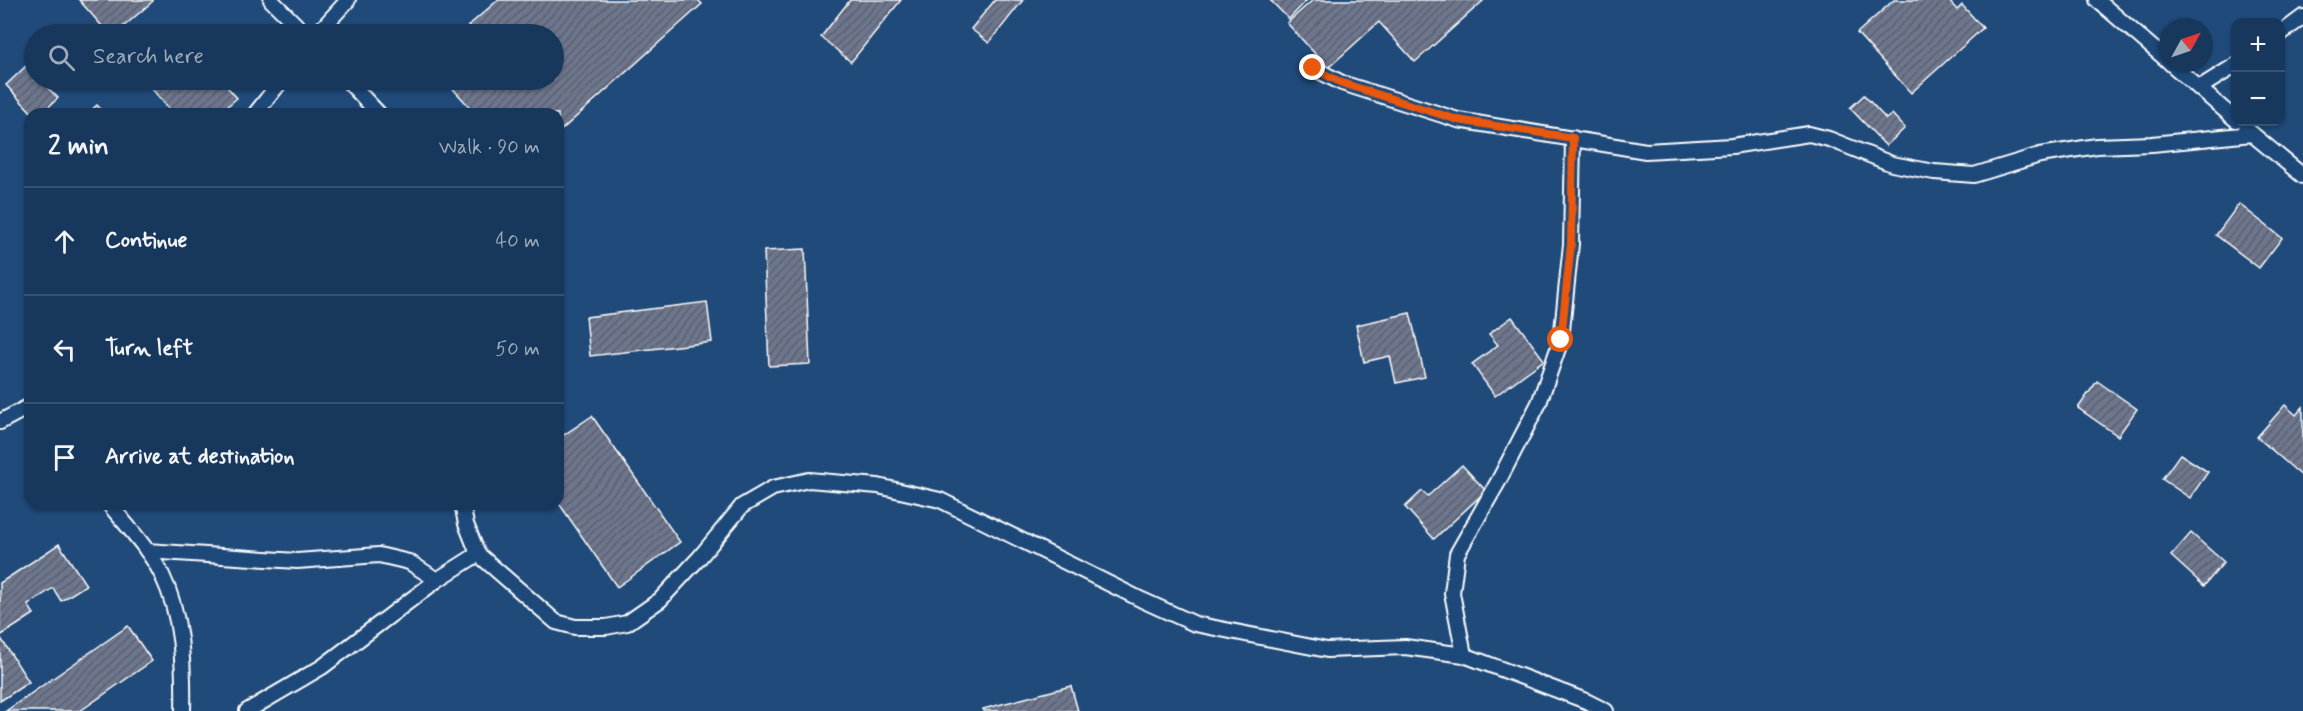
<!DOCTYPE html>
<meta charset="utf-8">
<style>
:root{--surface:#17385c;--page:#203f62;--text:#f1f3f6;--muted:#9eacbb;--line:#365272}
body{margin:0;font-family:Mynerve,sans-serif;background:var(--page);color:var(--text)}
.controls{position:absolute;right:18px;top:18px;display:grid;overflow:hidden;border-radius:12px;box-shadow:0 2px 4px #0004}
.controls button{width:54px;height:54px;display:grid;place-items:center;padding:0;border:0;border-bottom:2px solid var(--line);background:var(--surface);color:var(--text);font:30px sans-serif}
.compass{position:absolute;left:2159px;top:18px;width:54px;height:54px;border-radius:50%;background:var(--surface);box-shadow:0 2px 4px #0004;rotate:50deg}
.stop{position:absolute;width:18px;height:18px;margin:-14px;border:4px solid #ea580c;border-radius:50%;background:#fff}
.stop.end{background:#ea580c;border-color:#fff;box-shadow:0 2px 6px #0008}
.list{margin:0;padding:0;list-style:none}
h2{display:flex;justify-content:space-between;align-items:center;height:78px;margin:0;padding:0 24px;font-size:26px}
h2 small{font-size:20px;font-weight:400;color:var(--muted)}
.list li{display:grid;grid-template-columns:39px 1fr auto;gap:18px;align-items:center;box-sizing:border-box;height:108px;padding:0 24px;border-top:2px solid var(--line)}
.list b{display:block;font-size:22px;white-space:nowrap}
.list em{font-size:20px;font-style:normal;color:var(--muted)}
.icon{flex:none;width:33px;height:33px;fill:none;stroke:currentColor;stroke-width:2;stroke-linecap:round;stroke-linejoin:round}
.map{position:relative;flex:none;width:2303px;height:711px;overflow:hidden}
.search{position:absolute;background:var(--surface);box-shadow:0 2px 4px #0004;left:24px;top:24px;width:540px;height:66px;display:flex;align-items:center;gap:15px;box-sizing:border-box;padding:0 21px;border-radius:33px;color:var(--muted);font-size:22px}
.panel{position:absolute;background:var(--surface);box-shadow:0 2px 4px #0004;left:24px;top:108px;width:540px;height:402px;border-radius:18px}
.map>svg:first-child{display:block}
.building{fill:url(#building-hatch);stroke:#fff;stroke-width:1.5}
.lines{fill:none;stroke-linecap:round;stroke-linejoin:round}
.lane-casing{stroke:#fff;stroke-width:18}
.lane{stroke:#1f4a7a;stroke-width:14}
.route{stroke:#ea580c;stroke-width:8}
</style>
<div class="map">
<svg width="2303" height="711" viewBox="0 0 2303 711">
<defs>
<pattern id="building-hatch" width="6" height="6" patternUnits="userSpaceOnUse" patternTransform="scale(1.5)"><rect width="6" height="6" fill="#6d768d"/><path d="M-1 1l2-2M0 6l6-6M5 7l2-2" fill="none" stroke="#5c616c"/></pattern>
</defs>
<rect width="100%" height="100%" fill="#1f4a7a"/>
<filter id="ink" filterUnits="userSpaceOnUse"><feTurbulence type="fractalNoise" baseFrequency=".0167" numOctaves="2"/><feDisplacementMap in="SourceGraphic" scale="12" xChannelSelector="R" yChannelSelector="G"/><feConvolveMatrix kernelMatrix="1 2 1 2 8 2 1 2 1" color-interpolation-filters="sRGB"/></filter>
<g filter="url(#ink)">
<g class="building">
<polygon points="79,0 153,0 153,1 115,34 109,34"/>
<polygon points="498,0 698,0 702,4 558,133 558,114 476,114 445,80 554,80 554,34 459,34"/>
<polygon points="850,0 901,0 851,62 821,37"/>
<polygon points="995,0 1023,0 989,43 971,29"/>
<polygon points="1270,0 1307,0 1289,19"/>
<polygon points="1313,0 1484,0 1415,62 1379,22 1328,68 1287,23"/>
<polygon points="1894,0 1948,0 1957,10 1962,5 1983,28 1911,93 1857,33"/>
<polygon points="27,65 34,73 34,80 40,80 58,98 41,114 33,114 6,85"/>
<polygon points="144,80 221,80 237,98 218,114 174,114"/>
<polygon points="1864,95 1886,119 1892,114 1905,128 1886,146 1850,108"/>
<polygon points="97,105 105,114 87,114"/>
<polygon points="2239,204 2282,238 2259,268 2216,235"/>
<polygon points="805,249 810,364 769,366 764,251"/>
<polygon points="707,302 712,342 590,356 586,317"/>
<polygon points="1410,313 1425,377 1396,383 1390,356 1364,362 1356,325"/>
<polygon points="1512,317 1544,360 1495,396 1472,364 1498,345 1489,334"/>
<polygon points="2097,381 2137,409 2118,436 2078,408"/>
<polygon points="2285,405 2296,415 2303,407 2303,477 2257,437"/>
<polygon points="592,416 680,542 617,587 558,502 558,439"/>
<polygon points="2180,454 2208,472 2190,498 2162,479"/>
<polygon points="1462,465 1486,491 1434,539 1405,507 1422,491 1428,496"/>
<polygon points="2191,533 2224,562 2204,586 2171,556"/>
<polygon points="59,544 86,585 61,601 53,588 28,605 34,614 0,636 0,583"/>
<polygon points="128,626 152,661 80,711 6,711"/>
<polygon points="0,637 29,682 0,701"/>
<polygon points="1071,686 1078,711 984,711 983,709"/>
</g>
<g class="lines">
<g class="lane-casing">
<g id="lane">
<polyline points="271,0 305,34"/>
<polyline points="2097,0 2168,61"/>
<polyline points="317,34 348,0"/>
<polyline points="2280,34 2303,17"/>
<polyline points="2170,63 2236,120"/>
<polyline points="1313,68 1342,83 1458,120 1646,151 1732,146 1809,134 1829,139 1892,164 1934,172 1974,175 2040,155 2097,146 2152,144 2252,134"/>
<polyline points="347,80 379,114"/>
<polyline points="2199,88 2236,65"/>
<polyline points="255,114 282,80"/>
<polyline points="2246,129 2303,176"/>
<polyline points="0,422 30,406"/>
<path d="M109 504C127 526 149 549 162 575 182 616 184 666 183 711"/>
<polyline points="462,504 466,524 478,554 556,622 575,627 606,627 627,623 660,600 700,557 742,506 773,488 809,480 878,486 940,500 1142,600 1195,624 1327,650 1405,647 1464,655 1586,701 1606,711"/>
<polyline points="147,551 297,561 379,555 409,562 437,580 478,554"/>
<polyline points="1464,655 1452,593 1457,554 1498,482 1539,403 1561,340 1571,244 1573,138"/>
<polyline points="247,711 322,667 437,580"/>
</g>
</g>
<use href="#lane" class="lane"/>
</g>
</g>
<g class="lines" filter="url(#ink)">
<polyline class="route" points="1313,68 1342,83 1458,120 1573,138 1571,244 1561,340"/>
</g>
</svg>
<div class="controls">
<button>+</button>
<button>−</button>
</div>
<svg class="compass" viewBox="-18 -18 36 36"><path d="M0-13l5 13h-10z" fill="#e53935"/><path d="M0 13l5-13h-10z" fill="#9eacbb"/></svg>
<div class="stop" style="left:1561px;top:340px"></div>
<div class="stop end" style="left:1313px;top:68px"></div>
<div class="search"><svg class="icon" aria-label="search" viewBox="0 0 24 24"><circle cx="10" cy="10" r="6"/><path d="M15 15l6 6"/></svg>Search here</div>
<section class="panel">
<h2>2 min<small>Walk · 90 m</small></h2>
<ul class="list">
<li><svg class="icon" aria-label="ahead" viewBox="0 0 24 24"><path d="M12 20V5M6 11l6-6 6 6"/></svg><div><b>Continue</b></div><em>40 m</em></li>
<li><svg class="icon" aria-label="left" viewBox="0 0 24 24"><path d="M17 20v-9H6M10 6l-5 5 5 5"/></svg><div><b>Turn left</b></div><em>50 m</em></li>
<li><svg class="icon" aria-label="arrive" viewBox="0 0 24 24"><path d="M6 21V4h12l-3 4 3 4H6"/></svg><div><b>Arrive at destination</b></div></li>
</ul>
</section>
</div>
